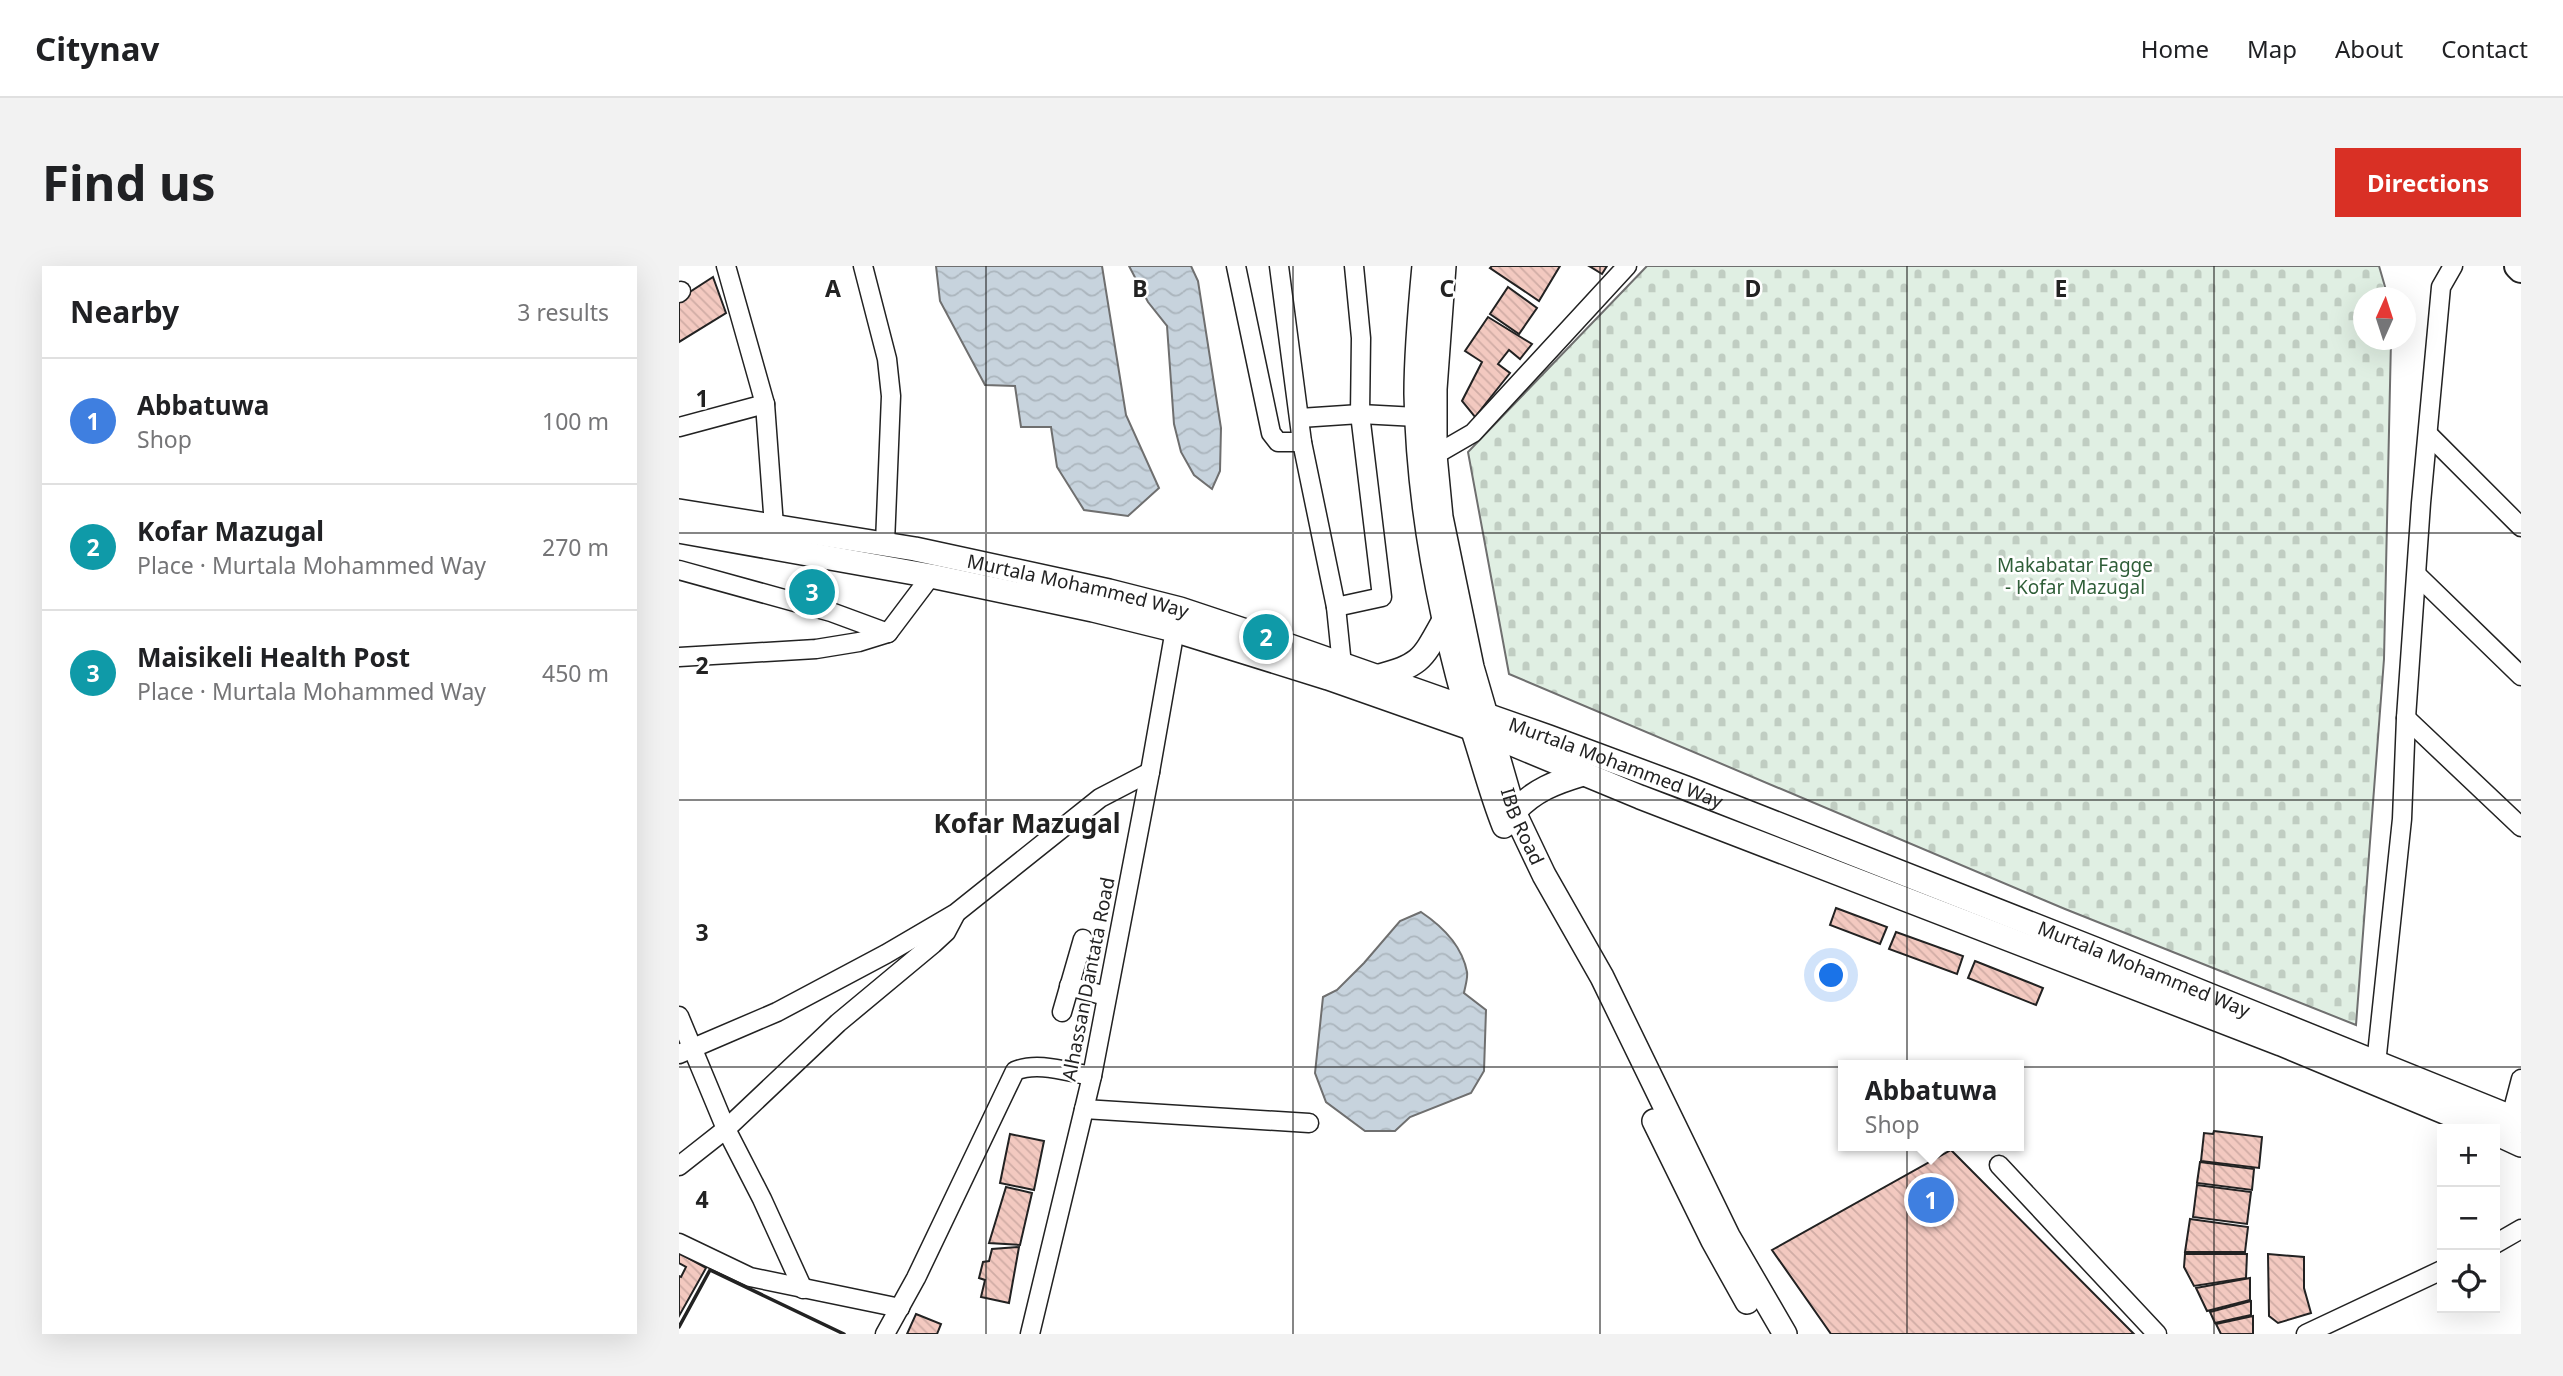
<!DOCTYPE html>
<meta charset="utf-8">
<style>
:root{--surface:#fff;--page:#f2f2f2;--text:#202124;--muted:#757577;--line:#e0e0e0;--accent:#d93025}
body{margin:0;font-family:"Noto Sans",sans-serif;background:var(--page);color:var(--text)}
.controls{position:absolute;right:21px;bottom:21px;display:grid;overflow:hidden;border-radius:0px;box-shadow:0 7px 28px #0002}
.controls button{width:63px;height:63px;display:grid;place-items:center;padding:0;border:0;border-bottom:2px solid var(--line);background:var(--surface);color:var(--text);font:35px sans-serif}
.compass{position:absolute;left:1674px;top:21px;width:63px;height:63px;border-radius:50%;background:var(--surface);box-shadow:0 7px 28px #0002;rotate:3deg}
.you{position:absolute;left:1153px;top:710px;width:24px;height:24px;margin:-18px;border:5px solid #fff;border-radius:50%;background:#1a73e8;box-shadow:0 0 0 10px #1a73e833}
.badge{display:grid;place-items:center;width:46px;height:46px;border-radius:50%;background:var(--accent);color:#fff;font-size:23px;font-weight:700}
.pin{position:absolute;translate:-50% -50%;border:4px solid #fff;box-shadow:0 2px 7px #0006}
.popup{position:absolute;left:1159px;top:794px;width:186px;height:91px;box-sizing:border-box;display:grid;place-content:center;border-radius:0px;background:var(--surface);filter:drop-shadow(0 2px 5px #0005);font-size:23px;white-space:nowrap;color:var(--muted)}
.popup b{font-size:26px;color:var(--text)}
.popup::after{content:'';position:absolute;left:50%;top:100%;margin-left:-14px;border:14px solid transparent;border-top-color:var(--surface)}
.list{margin:0;padding:0;list-style:none}
h2{display:flex;justify-content:space-between;align-items:center;height:91px;margin:0;padding:0 28px;font-size:30px}
h2 small{font-size:23px;font-weight:400;color:var(--muted)}
.list li{display:grid;grid-template-columns:46px 1fr auto;gap:21px;align-items:center;box-sizing:border-box;height:126px;padding:0 28px;border-top:2px solid var(--line)}
.list b{display:block;font-size:26px;white-space:nowrap}
.list p{margin:0;font-size:23px;white-space:nowrap;color:var(--muted)}
.list em{font-size:23px;font-style:normal;color:var(--muted)}
.icon{flex:none;width:38px;height:38px;fill:none;stroke:currentColor;stroke-width:2;stroke-linecap:round;stroke-linejoin:round}
.map{position:relative;flex:none;width:1842px;height:1068px;overflow:hidden;border-radius:0px}
header{display:flex;align-items:center;gap:42px;box-sizing:border-box;height:98px;padding:0 35px;background:var(--surface);border-bottom:2px solid var(--line)}
header strong{font-size:33px}
nav{display:flex;gap:38px;margin-inline-start:auto;font-size:24px}
.intro{display:flex;align-items:center;justify-content:space-between;box-sizing:border-box;height:168px;padding:0 42px}
h1{margin:0;font-size:49px}
.button{padding:18px 32px;border-radius:0px;background:var(--accent);color:#fff;font-size:24px;font-weight:700}
main{display:flex;gap:42px;padding:0 42px}
aside{flex:1;background:var(--surface);border-radius:0px;box-shadow:0 7px 28px #0002}
.map>svg:first-child{display:block}
.cemetery{fill:url(#cemetery-stones);stroke:#6f6f6f;stroke-width:2}
.water{fill:url(#water-waves);stroke:#6f6f6f;stroke-width:2}
.building{fill:url(#building-back-hatch);stroke:#222;stroke-width:2}
.lines{fill:none;stroke-linecap:round;stroke-linejoin:round}
.minor-casing{stroke:#222;stroke-width:21}
.major-casing{stroke:#222;stroke-width:26}
.highway-casing{stroke:#222;stroke-width:30}
.minor{stroke:#fff;stroke-width:18}
.major{stroke:#fff;stroke-width:23}
.highway{stroke:#fff;stroke-width:26}
.wall{stroke:#222;stroke-width:3.5}
.grid{fill:none;stroke:#222;stroke-width:2;stroke-opacity:0.55}
.labels{text-anchor:middle;stroke-width:5;stroke-linejoin:round;paint-order:stroke}
.park-label{font-size:19px;fill:#2f5e38;stroke:#fff}
.street-label{font-size:19px;fill:#222;stroke:#fff}
.district-label{font-size:26px;font-weight:bold;fill:#222;stroke:#fff}
.grid-label{font-size:23px;text-anchor:middle;font-weight:bold;fill:#222;stroke:#fff;stroke-width:5;stroke-linejoin:round;paint-order:stroke}
</style>
<header>
<strong>Citynav</strong>
<nav><a>Home</a><a>Map</a><a>About</a><a>Contact</a></nav>
</header>
<div class="intro"><h1>Find us</h1><a class="button">Directions</a></div>
<main>
<aside>
<h2>Nearby<small>3 results</small></h2>
<ul class="list">
<li><span class="badge" style="background:#3f7fe0">1</span><div><b>Abbatuwa</b><p>Shop</p></div><em>100 m</em></li>
<li><span class="badge" style="background:#0f9aa8">2</span><div><b>Kofar Mazugal</b><p>Place · Murtala Mohammed Way</p></div><em>270 m</em></li>
<li><span class="badge" style="background:#0f9aa8">3</span><div><b>Maisikeli Health Post</b><p>Place · Murtala Mohammed Way</p></div><em>450 m</em></li>
</ul>
</aside>
<div class="map">
<svg width="1842" height="1068" viewBox="0 0 1842 1068">
<defs>
<pattern id="cemetery-stones" width="16" height="16" patternUnits="userSpaceOnUse" patternTransform="scale(1.75)"><rect width="16" height="16" fill="#e0efe3"/><path d="M2 7V4a2 2 0 0 1 4 0v3zM10 15v-3a2 2 0 0 1 4 0v3z" fill="#c0cdc2"/></pattern>
<pattern id="water-waves" width="16" height="10" patternUnits="userSpaceOnUse" patternTransform="scale(1.75)"><rect width="16" height="10" fill="#c7d3dd"/><path d="M0 5q4-4 8 0t8 0" fill="none" stroke="#abb5bd"/></pattern>
<pattern id="building-back-hatch" width="6" height="6" patternUnits="userSpaceOnUse" patternTransform="scale(1.75)"><rect width="6" height="6" fill="#f3c9c0"/><path d="M-1 5l2 2M0 0l6 6M5-1l2 2" fill="none" stroke="#d0aca5"/></pattern>
</defs>
<rect width="100%" height="100%" fill="#fff"/>
<polygon class="cemetery" points="968,0 1700,0 1709,31 1685,32 1685,74 1712,74 1705,393 1677,759 1386,643 830,408 789,186"/>
<g class="water">
<polygon points="257,0 423,0 447,149 480,222 449,250 405,244 378,201 372,161 342,161 336,120 306,119 261,35"/>
<polygon points="450,0 512,0 519,15 542,162 541,205 533,223 515,209 502,186 495,158 488,60 469,36"/>
<path d="M742 646C763 660 783 679 788 706 789 712 786 721 785 727L807 744 805 805 792 827 731 851 716 865H686L647 836 636 807 644 731 658 724 685 697 721 655Z"/>
</g>
<g class="building">
<polygon points="813,0 881,0 860,35 811,2"/>
<polygon points="910,0 928,0 923,8"/>
<polygon points="34,11 47,47 0,76 0,33"/>
<polygon points="829,21 858,42 840,68 811,48"/>
<polygon points="809,51 853,78 841,93 830,84 819,98 831,107 796,151 783,135 803,96 786,85"/>
<polygon points="119,314 151,320 147,338 116,332"/>
<polygon points="1157,642 1208,661 1201,678 1151,659"/>
<polygon points="1217,666 1284,690 1278,708 1210,683"/>
<polygon points="1296,695 1364,722 1357,739 1289,712"/>
<polygon points="1535,865 1583,871 1580,902 1522,895 1525,867 1534,868"/>
<polygon points="331,868 365,875 355,924 321,917"/>
<polygon points="1272,884 1455,1068 1152,1068 1093,984"/>
<polygon points="1521,896 1575,903 1573,924 1518,917"/>
<polygon points="1518,919 1572,926 1568,958 1514,951"/>
<polygon points="327,921 353,927 341,979 310,977"/>
<polygon points="1511,953 1569,961 1566,986 1506,986"/>
<polygon points="340,981 330,1037 302,1031 306,1014 300,1012 304,996 310,995 313,983"/>
<polygon points="0,987 27,1002 0,1050 0,1010 2,1011 7,1001 0,997"/>
<polygon points="1506,988 1568,988 1567,1012 1515,1020 1505,1001"/>
<polygon points="1589,988 1625,991 1625,1022 1632,1047 1599,1057 1590,1050"/>
<polygon points="1571,1012 1571,1034 1528,1045 1517,1022"/>
<polygon points="1572,1035 1572,1049 1536,1057 1531,1046"/>
<polygon points="237,1048 262,1058 258,1068 228,1068"/>
<polygon points="1574,1050 1574,1068 1542,1068 1537,1058"/>
</g>
<g class="lines">
<g class="minor-casing">
<g id="minor">
<polyline points="47,0 86,138 95,260"/>
<polyline points="184,0 208,93 212,130 206,277"/>
<polyline points="557,0 592,167 599,176 623,176"/>
<polyline points="600,0 623,176 657,341 663,399"/>
<polyline points="0,27 2,25"/>
<polyline points="621,152 681,148 738,151"/>
<polyline points="0,161 86,138"/>
<polyline points="1749,168 1842,261"/>
<polyline points="756,189 794,167 948,0"/>
<polyline points="0,304 152,346 209,367"/>
<polyline points="1738,309 1842,410"/>
<polyline points="657,341 703,331 681,148 682,72 675,0"/>
<polyline points="0,391 137,383 180,376 209,367 252,310"/>
<polyline points="1727,452 1842,561"/>
<polyline points="390,720 427,730"/>
<polyline points="383,746 404,673"/>
<polyline points="0,750 47,863 83,933 124,1023"/>
<polyline points="0,788 98,746 207,688 277,647 421,532 471,506"/>
<polyline points="1697,798 1723,553 1727,452 1742,237 1762,21 1774,0"/>
<polyline points="405,843 630,857"/>
<polyline points="1832,851 1842,813"/>
<polyline points="1320,899 1478,1068"/>
<polyline points="0,900 47,863 159,757 254,678 267,666 276,649"/>
<polyline points="0,977 71,1011 221,1042"/>
<polyline points="1816,978 1842,963"/>
<path d="M206 1068 237 1012 336 805C359 795 388 806 413 810"/>
<polyline points="351,1068 413,810 471,506 498,352"/>
<polyline points="1627,1068 1763,1004"/>
</g>
</g>
<g class="major-casing">
<g id="major">
<path d="M745 0C741 42 737 85 737 128 739 244 762 358 795 468 805 499 813 530 825 560"/>
<path id="s1" d="M765 0 756 123V189L762 251 793 401 835 546 865 609 923 711 1049 970 1106 1068"/>
<path id="s2" d="M0 245 236 283 430 325 501 343 588 372 870 471 1007 522 1416 683 1842 855"/>
<polyline points="0,265 252,310 414,344 495,364 649,412 814,470 961,531 1602,778 1806,863"/>
<path d="M697 411C741 399 742 396 764 356"/>
<path d="M835 546C855 524 877 516 904 508"/>
<polyline points="975,855 1034,975 1068,1036"/>
<polyline points="1816,867 1842,879"/>
</g>
</g>
<g class="highway-casing">
<polyline id="highway" points="1839,0 1842,3"/>
</g>
<use href="#minor" class="minor"/>
<use href="#major" class="major"/>
<use href="#highway" class="highway"/>
<polyline class="wall" points="0,1061 31,1004 165,1068"/>
</g>
<path class="grid" d="M307 0V1068M614 0V1068M921 0V1068M1228 0V1068M1535 0V1068M0 267H1842M0 534H1842M0 801H1842"/>
<g class="labels">
<g class="park-label">
<text x="1396" y="306">Makabatar Fagge<tspan x="1396" dy="22">- Kofar Mazugal</tspan></text>
</g>
<g class="street-label">
<text dy="7" stroke="none"><textPath href="#s2" startOffset="406">Murtala Mohammed Way</textPath></text>
<text dy="7" stroke="none"><textPath href="#s2" startOffset="973">Murtala Mohammed Way</textPath></text>
<text dy="7" stroke="none"><textPath href="#s1" startOffset="572">IBB Road</textPath></text>
<text dy="7" stroke="none"><textPath href="#s2" startOffset="1540">Murtala Mohammed Way</textPath></text>
<text transform="translate(409 713) rotate(-79)" y="7">Alhassan Dantata Road</text>
</g>
<g class="district-label">
<text x="348" y="567">Kofar Mazugal</text>
</g>
</g>
<g class="grid-label">
<text x="154" y="31">A</text>
<text x="461" y="31">B</text>
<text x="768" y="31">C</text>
<text x="1074" y="31">D</text>
<text x="1382" y="31">E</text>
<text x="23" y="141">1</text>
<text x="23" y="408">2</text>
<text x="23" y="675">3</text>
<text x="23" y="942">4</text>
</g>
</svg>
<div class="controls">
<button>+</button>
<button>−</button>
<button><svg class="icon" aria-label="locate" viewBox="0 0 24 24"><circle cx="12" cy="12" r="6"/><path d="M12 2v4M12 18v4M2 12h4M18 12h4"/></svg></button>
</div>
<svg class="compass" viewBox="-18 -18 36 36"><path d="M0-13l5 13h-10z" fill="#e53935"/><path d="M0 13l5-13h-10z" fill="#757577"/></svg>
<div class="you"></div>
<div class="pin badge" style="left:1252px;top:934px;background:#3f7fe0">1</div>
<div class="popup"><b>Abbatuwa</b>Shop</div>
<div class="pin badge" style="left:587px;top:371px;background:#0f9aa8">2</div>
<div class="pin badge" style="left:133px;top:326px;background:#0f9aa8">3</div>
</div>
</main>
